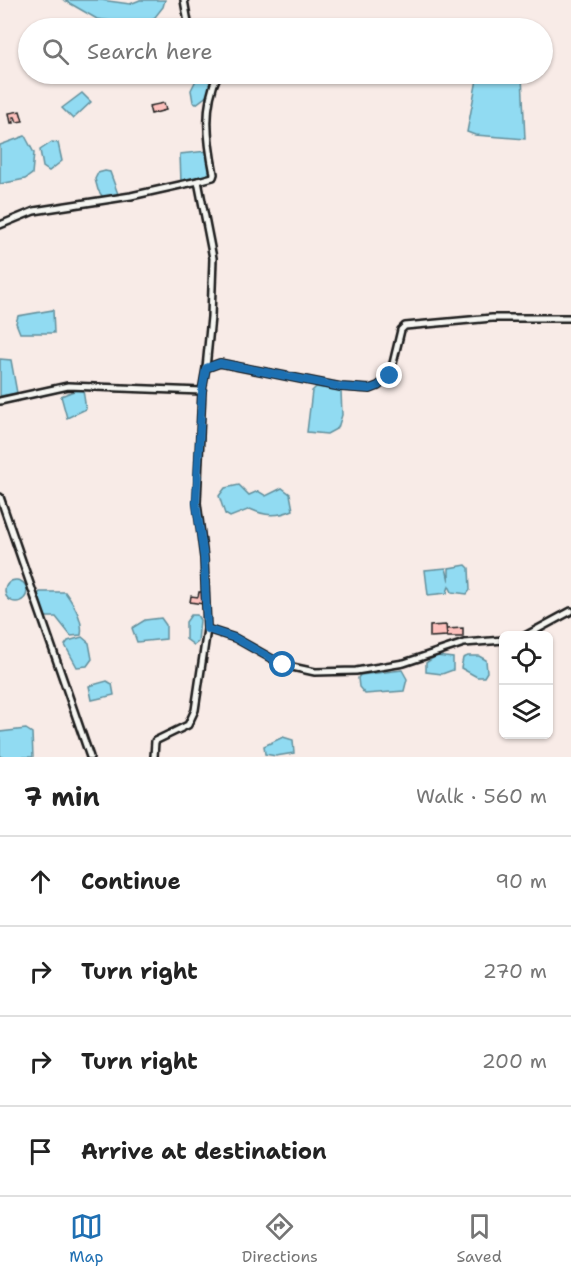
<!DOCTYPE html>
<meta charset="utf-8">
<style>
:root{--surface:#fff;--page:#f6f6f6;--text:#222;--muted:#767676;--line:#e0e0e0;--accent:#1f6fb2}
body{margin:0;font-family:"Shantell Sans",sans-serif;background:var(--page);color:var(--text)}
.controls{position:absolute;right:18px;bottom:18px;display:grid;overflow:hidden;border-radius:9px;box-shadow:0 2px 4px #0004}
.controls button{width:54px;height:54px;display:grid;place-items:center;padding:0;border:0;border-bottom:2px solid var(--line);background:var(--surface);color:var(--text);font:30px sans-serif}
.stop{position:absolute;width:18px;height:18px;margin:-14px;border:4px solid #1f6fb2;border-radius:50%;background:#fff}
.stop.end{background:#1f6fb2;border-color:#fff;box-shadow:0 2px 6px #0008}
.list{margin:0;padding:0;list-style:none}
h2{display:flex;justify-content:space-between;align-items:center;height:78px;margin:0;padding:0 24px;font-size:26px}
h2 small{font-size:20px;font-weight:400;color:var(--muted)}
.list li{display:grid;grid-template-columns:39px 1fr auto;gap:18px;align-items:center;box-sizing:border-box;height:90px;padding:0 24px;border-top:2px solid var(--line)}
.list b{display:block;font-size:22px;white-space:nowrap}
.list em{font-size:20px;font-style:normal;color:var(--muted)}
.icon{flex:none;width:33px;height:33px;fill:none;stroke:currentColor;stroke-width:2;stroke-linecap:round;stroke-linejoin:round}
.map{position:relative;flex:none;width:571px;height:757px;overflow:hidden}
.search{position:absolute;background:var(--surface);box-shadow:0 2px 4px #0004;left:18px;right:18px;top:18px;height:66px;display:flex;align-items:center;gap:15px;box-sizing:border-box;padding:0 21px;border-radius:33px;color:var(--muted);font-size:22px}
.sheet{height:438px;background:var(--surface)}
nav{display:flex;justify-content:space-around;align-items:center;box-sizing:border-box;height:84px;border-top:2px solid var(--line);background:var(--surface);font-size:16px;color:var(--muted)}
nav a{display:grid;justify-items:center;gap:3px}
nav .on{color:var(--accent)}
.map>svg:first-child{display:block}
.water{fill:#91dbf2;stroke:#628f9c;stroke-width:1.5}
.building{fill:#fec1bd;stroke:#1c1c1c;stroke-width:1.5}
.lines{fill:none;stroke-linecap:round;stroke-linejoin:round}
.street-casing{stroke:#1c1c1c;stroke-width:10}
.street{stroke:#f6f6f2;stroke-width:5}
.route{stroke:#1f6fb2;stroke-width:8}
</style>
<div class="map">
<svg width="571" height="757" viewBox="0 0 571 757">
<rect width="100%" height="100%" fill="#f8ebe7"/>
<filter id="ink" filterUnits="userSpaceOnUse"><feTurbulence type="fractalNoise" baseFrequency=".0167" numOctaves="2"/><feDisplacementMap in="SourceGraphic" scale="12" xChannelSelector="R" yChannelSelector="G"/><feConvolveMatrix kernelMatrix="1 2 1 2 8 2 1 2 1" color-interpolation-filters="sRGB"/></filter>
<g filter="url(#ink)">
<g class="water">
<polygon points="64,0 101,0 130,4 140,0 165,0 163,7 148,26 97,19"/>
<polygon points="478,74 522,76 525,139 475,135 467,132"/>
<polygon points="197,78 208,80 211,84 208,95 196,104 193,102 191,90"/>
<polygon points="82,93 91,102 73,119 62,108"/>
<polygon points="25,136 34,153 32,174 25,179 0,184 0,145"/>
<polygon points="52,142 58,143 62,161 49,171 43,167 40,150"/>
<polygon points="207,151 212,175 181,182 180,154"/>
<polygon points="105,171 110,172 118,194 104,199 98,190 95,179 98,173"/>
<polygon points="53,310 54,333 20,333 16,323 18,316"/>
<polygon points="0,359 11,360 17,393 0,396"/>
<polygon points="316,387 341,391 342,415 338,428 327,434 307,432 312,391"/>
<polygon points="79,389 83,390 86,409 67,418 61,396"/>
<path d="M239 485 249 495 258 491 266 496 282 488 290 494 293 510C277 517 265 516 250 509L230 517 225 514 219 496 225 488Z"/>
<polygon points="466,565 469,568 470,590 467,594 452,592 449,586 447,593 428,595 425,570 446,568 449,581 449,568"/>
<circle cx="16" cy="591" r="11"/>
<path d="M40 592H65C73 603 84 621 81 635L71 636 56 617H44L36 596Z"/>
<polygon points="191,615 197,615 200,620 198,642 194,645 186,639 186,622"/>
<polygon points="161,618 166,625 166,639 137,642 132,628 145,620"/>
<polygon points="82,637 89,643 92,659 87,666 77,667 65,645 68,641"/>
<polygon points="436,656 453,658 453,670 442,674 426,672 426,663"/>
<polygon points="468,656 479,656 486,660 487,672 484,677 477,677 461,668 463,658"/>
<polygon points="402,670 407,679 404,691 365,694 359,687 358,678 360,675"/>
<polygon points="107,681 112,684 114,695 92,700 89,686"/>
<polygon points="26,729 32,733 33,757 0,757 0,732"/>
<polygon points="283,737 293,740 294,753 276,756 265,754 264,746"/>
</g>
<g class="building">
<polygon points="164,103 166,110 151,114 149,106"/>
<polygon points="20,111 23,121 17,122 15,117 13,117 14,123 11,123 9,113"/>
<polygon points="199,592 204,592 203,604 190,602 191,596 198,597"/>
<polygon points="446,625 447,636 430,637 430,626"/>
<polygon points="463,628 463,637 447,637 447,629"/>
</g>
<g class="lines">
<g class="street-casing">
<g id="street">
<polyline points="184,0 189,28"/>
<path d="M198 181 213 177 214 174C207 139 203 106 218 74"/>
<polyline points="0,225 34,211 131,196 198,181 213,258 211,317 206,368"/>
<polyline points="0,401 68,386 202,391 206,368 220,363 341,387 370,389 378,386 390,376 401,330 405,326 492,318 571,318"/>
<polyline points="0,497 90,757"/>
<polyline points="207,629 235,638 283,665 315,672 356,671 404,663 464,643 504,640"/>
<polyline points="525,636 571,611"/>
<polyline points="154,757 155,741 188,725 195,710 207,629 204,558 197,503 202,391"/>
</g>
</g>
<use href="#street" class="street"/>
</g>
</g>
<g class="lines" filter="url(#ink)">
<polyline class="route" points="283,665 235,638 207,629 204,558 196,503 202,391 206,368 220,363 341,387 370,389 378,386 390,376"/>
</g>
</svg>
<div class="controls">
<button><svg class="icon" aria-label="locate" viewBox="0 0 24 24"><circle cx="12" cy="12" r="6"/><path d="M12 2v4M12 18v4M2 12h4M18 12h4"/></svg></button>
<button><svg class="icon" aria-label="layers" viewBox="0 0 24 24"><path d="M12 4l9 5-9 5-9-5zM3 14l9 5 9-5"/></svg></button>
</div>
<div class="stop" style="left:283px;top:665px"></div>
<div class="stop end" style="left:390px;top:376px"></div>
<div class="search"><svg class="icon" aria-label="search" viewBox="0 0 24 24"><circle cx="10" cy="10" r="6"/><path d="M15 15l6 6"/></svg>Search here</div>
</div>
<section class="sheet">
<h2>7 min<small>Walk · 560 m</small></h2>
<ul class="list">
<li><svg class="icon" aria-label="ahead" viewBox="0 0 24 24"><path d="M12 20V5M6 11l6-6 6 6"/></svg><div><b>Continue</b></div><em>90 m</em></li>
<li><svg class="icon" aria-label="right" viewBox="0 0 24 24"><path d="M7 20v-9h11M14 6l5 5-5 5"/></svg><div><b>Turn right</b></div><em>270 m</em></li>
<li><svg class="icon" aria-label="right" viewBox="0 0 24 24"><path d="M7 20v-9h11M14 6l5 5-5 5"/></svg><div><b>Turn right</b></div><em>200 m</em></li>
<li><svg class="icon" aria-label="arrive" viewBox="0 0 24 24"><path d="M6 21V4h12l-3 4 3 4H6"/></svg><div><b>Arrive at destination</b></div></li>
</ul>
</section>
<nav>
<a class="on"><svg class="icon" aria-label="map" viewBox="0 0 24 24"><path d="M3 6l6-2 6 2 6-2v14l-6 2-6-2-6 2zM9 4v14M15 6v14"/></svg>Map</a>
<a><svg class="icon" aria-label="directions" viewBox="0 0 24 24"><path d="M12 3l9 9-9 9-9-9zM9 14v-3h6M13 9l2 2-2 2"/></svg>Directions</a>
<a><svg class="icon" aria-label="saved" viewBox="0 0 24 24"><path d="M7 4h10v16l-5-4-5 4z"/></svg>Saved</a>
</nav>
